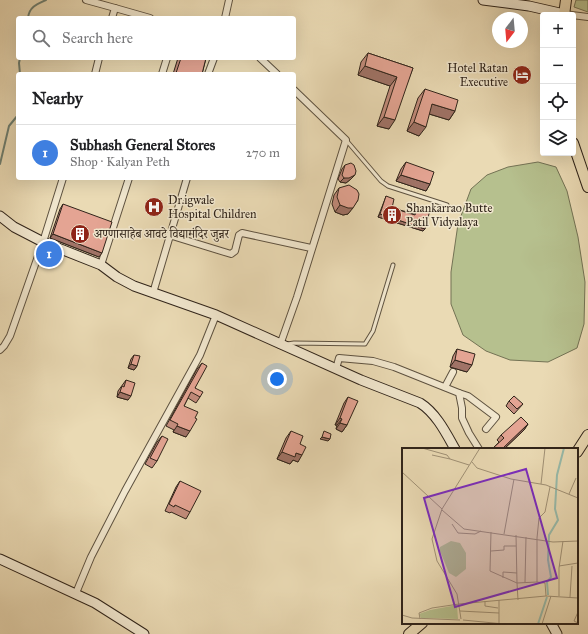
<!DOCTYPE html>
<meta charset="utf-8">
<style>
:root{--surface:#fff;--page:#f2f2f2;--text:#202124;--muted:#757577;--line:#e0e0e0;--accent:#0f766e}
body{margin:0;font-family:"IM FELL Great Primer","Noto Serif Devanagari",serif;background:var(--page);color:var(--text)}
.controls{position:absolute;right:12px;top:12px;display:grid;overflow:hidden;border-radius:4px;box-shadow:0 4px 16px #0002}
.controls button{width:36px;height:36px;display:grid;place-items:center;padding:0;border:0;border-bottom:1px solid var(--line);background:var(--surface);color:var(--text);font:20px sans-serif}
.compass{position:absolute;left:492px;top:12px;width:36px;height:36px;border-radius:50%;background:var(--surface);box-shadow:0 4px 16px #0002;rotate:196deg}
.you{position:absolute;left:277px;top:379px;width:14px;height:14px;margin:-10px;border:3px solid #fff;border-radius:50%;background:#1a73e8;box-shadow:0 0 0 6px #1a73e833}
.badge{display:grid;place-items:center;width:26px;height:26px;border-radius:50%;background:var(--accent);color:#fff;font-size:13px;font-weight:700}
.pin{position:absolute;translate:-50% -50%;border:2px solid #fff;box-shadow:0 1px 4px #0006}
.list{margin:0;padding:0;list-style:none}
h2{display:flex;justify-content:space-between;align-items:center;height:52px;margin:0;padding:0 16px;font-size:17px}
h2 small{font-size:13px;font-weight:400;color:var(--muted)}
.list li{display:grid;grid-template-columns:26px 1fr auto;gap:12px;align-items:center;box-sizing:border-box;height:56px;padding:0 16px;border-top:1px solid var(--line)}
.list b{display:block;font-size:15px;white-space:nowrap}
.list p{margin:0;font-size:13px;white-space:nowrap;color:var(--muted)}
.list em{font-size:13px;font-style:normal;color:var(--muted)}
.icon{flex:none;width:22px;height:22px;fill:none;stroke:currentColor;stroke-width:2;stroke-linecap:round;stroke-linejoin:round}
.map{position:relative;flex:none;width:588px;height:634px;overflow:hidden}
.search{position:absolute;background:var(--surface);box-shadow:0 4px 16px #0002;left:16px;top:16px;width:280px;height:44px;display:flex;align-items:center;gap:10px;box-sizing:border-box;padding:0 14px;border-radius:4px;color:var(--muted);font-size:15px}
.panel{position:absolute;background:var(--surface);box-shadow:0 4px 16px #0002;left:16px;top:72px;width:280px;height:108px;border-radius:4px}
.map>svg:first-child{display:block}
.green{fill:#b6c08e;stroke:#737254}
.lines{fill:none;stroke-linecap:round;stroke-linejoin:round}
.stream{stroke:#6e7f71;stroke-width:2}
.lane-casing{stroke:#5e5240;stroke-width:5}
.street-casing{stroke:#5e5240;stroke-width:8}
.secondary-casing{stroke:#30241a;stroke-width:11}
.primary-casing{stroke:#30241a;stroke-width:12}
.lane{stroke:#f1e7ce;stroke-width:3}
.street{stroke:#f1e7ce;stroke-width:6}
.secondary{stroke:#f1e7ce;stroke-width:9}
.primary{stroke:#eadab4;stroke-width:10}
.wall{fill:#c48d7e;stroke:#30241a}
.shaded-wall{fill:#a07367;stroke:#30241a}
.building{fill:#e4a493;stroke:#30241a}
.labels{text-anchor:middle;stroke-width:3;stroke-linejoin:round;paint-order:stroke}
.poi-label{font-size:12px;fill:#30241a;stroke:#f1e7ce;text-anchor:start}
.inset-river{fill:none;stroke:#98bbab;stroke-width:2}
.inset-road{fill:none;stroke:#a09176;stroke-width:1}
.view{fill:#7b2cbf;fill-opacity:0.15;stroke:#7b2cbf;stroke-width:2}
.inset-edge{fill:none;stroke:#30241a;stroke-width:2}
</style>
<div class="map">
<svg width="588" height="634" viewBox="0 0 588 634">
<rect width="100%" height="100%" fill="#eadab4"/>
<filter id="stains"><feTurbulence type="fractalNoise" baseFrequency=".005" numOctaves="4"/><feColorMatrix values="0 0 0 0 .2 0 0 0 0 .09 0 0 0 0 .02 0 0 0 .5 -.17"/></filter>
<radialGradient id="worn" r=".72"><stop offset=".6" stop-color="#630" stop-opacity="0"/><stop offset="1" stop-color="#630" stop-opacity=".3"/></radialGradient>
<g class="green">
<polygon points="576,0 588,0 588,12 574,7"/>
<polygon points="538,162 556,167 567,191 578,237 585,282 584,324 577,348 548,362 510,360 486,351 463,335 451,304 451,272 458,224 471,189 487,175 508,167"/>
</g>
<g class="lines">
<g class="stream">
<path d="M28 18C29 7 37 4 46 0"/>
<polyline points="20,74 19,63 20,58"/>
<polyline points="0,164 9,126 18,115"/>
</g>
<g class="lane-casing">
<g id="lane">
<polyline points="346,140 381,181 388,186 447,205"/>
<polyline points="287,344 294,343 365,344 373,331 393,265"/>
</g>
</g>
<g class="street-casing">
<g id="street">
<polyline points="86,0 115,8 112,18"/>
<polyline points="115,8 150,18"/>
<polyline points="564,14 588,17"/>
<polyline points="225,18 229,0"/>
<polyline points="260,58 277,74"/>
<polyline points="95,74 99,58"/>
<polyline points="162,74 167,58"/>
<polyline points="208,74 214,58"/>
<polyline points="169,235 231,254 235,251 239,235 242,233 311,248"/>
<polyline points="101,265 129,178"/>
<polyline points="153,293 187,178"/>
<polyline points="280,345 297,297 346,140 294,90"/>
<polyline points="0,350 4,346 10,336 43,242 63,178"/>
<polyline points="336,369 339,358 373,361 394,367 459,393 462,408 462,418 469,433 479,449"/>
<polyline points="445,387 453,372"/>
<polyline points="459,393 468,396 496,417 486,429"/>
<polyline points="76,593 91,557 125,491 200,355 216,315"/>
</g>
</g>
<g class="secondary-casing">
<g id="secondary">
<polyline points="483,0 529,6 564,14"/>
<path d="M0 216 14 227 43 242 101 265 117 277 134 286 216 315 361 380 420 403C436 413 446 433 455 449"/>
<polyline points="0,559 95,603 144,634"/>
<polyline points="551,623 557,634"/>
</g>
</g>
<g class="primary-casing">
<g id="primary">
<polyline points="564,15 566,0"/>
<polyline points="573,143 588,187"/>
<polyline points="577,452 588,435"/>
<polyline points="409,634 422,623"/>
</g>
</g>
<use href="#lane" class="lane"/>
<use href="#street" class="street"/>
<use href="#secondary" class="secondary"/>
<use href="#primary" class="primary"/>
</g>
<g class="wall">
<polygon points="368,53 413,68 389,129 377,126 390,86 358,75 361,62"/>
<polygon points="178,58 206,58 202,74 173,74"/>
<polygon points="425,89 455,111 449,120 429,114 419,136 407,131 418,98"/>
<polygon points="406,162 430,184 426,191 396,181 401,169"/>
<polygon points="345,165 351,179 346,183 340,182 338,179 342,169"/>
<polygon points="339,188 358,200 348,214 343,215 335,212 332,204 334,195"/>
<polygon points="386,196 392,208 415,214 416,209 418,207 425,229 423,231 378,217 385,199"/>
<polygon points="63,204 99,257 50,238 60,209"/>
<polygon points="457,349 467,372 450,367 453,356"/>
<polygon points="134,355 137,366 134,370 128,368 131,359"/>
<polygon points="202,363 195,388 200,397 196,403 188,398 184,406 186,437 173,432 174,430 166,426 197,369"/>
<polygon points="126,380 128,400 117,397 118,391"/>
<polygon points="348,397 347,425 342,432 336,429 337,425 335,425 344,403"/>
<polygon points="509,401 523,404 514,414 506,406"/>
<polygon points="528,424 524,430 504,449 492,449 499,442 497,440 501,435"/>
<polygon points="291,431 300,444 298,462 293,460 290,464 277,459 286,438"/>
<polygon points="162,436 157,461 152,468 145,464 157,442"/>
<polygon points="180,481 190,512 186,519 171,512 170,513 165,511 176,487"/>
</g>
<g class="shaded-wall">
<polygon points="365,66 397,77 390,86 358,75"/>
<polygon points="432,104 455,111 449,120 426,113"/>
<polygon points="384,117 395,120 389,129 377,126"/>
<polygon points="414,122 426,127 419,136 407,131"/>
<polygon points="355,175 351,179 346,183 340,182 344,178"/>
<polygon points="401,175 430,184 426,191 396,181"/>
<polygon points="340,205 353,208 348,214 343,215 335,212"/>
<polygon points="380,214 425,229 423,231 378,217"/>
<polygon points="53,234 102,253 99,257 50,238"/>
<polygon points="455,360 472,365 467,372 450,367"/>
<polygon points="131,364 137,366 134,370 128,368"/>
<polygon points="120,392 131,396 128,400 117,397"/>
<polygon points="340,418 342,419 337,425 335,425"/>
<polygon points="340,423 347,425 342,432 336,429"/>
<polygon points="528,424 524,430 504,449 501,449"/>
<polygon points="177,426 190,431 186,437 173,432"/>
<polygon points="322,437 330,439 328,441 320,439"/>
<polygon points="282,452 296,453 302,455 298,462 293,460 290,464 277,459"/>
</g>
<g class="building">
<polygon points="368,53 413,68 395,120 384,117 397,77 365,66"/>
<polygon points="181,58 206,58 202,74 179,74 176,73"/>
<polygon points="425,89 458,100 455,111 432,104 426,127 414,122"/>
<polygon points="406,162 434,172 430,184 401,175"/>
<polygon points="351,163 354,165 356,171 355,175 349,178 344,178 342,175 345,165"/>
<polygon points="349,185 357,190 359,194 358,200 353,208 348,208 340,205 337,197 339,188"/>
<polygon points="386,196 394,199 392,208 415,215 418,207 430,210 425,229 380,214"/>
<polygon points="63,204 112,222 102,253 53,234"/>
<polygon points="457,349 475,354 472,365 455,360"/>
<polygon points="134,355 140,356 137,366 131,364"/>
<polygon points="202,363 207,366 195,388 203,392 200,397 191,392 184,406 198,412 195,418 197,419 190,431 177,426 178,424 170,420"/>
<polygon points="126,380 135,383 131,396 120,392 122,386 124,387"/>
<polygon points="514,396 523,404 517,409 509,401"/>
<polygon points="348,397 358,401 347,425 340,423 342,419 340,418"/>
<polygon points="521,417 528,424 502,449 492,449 504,438 501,435"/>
<polygon points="291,431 303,436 300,444 306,447 302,455 296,453 295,457 282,452"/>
<polygon points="324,431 331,434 330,439 322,437"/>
<polygon points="162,436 168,439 157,461 150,458"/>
<polygon points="180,481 201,491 190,512 175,505 174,507 169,504"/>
</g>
<defs>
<g id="hotel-disc" transform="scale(1)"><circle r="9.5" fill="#8f2418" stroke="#f1e7ce"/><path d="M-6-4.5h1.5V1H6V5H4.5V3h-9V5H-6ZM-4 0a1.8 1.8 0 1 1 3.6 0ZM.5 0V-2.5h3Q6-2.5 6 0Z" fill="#fff"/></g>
<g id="hospital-disc" transform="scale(1)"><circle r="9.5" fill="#8f2418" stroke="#f1e7ce"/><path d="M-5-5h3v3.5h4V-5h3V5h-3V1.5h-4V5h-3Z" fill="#fff"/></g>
<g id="building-disc" transform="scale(1)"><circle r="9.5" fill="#8f2418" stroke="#f1e7ce"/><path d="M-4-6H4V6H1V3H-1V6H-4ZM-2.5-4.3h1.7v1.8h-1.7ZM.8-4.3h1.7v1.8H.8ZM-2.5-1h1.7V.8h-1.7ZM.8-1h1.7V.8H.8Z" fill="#fff"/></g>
</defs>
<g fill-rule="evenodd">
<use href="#hotel-disc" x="522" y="75"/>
<use href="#hospital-disc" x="154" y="207"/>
<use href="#building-disc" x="392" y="215"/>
<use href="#building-disc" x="80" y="234"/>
</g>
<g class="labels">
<g class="poi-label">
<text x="508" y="72" text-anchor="end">Hotel Ratan<tspan x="508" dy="14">Executive</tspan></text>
<text x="168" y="204">Dr.igwale<tspan x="168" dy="14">Hospital Children</tspan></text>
<text x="406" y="212">Shankarrao Butte<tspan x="406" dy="14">Patil Vidyalaya</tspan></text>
<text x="94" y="238">अण्णासाहेब आवटे विद्यामंदिर जुन्नर</text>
</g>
</g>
<g transform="translate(402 448)">
<rect width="176" height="176" fill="#eadab4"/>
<path d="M49 93 58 95 64 105V121L54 129 47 125 38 103V99ZM55 157 56 171 19 170 17 166 28 162Z" fill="#b6c08e"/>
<path class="inset-river" d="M146 147 145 134 149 129 146 112 147 87 156 72 153 61 155 27 162 0M136 176 145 149"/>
<path class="inset-road" d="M20 0 45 7 48 11 67 17M30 7 48 11M70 14 75 20 109 31 144 37 176 50M0 24 40 61M139 36 143 0M167 46 174 30M40 62 62 81 151 94 176 93M50 76 56 85 73 86 79 83M89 84 88 123 115 135 114 87M102 86 112 31M89 103 102 102V98H114M157 118 176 115M101 130V124L115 125M123 134 124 89M144 148 143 135 135 134V90L137 70 143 64 148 39M157 148V120L161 93M168 149 170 118M97 152V175M116 152 115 135 135 134M83 153V158L96 160M58 163 97 165M176 164 172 173 176 175M0 167 10 170 58 172M18 171 17 165 30 160 57 156 144 148 176 150M59 171 55 146 35 113 30 91 40 61 78 0M61 172 102 176M140 176 149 148"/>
<path class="view" d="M124 21 155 130 53 159 22 50Z"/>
<rect width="176" height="176" class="inset-edge"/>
</g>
<rect width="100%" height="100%" filter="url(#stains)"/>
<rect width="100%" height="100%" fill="url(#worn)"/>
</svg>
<div class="controls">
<button>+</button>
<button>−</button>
<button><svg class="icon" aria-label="locate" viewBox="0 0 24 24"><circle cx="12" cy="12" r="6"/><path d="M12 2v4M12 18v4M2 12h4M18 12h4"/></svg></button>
<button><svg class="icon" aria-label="layers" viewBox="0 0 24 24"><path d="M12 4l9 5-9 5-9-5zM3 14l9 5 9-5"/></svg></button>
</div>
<svg class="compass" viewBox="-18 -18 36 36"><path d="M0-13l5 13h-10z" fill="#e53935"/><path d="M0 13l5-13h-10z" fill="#757577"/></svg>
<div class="you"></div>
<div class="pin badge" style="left:49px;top:254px;background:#3f7fe0">1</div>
<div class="search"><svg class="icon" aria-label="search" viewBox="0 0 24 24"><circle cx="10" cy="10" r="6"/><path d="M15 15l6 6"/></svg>Search here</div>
<section class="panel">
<h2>Nearby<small></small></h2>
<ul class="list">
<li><span class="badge" style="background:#3f7fe0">1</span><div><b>Subhash General Stores</b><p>Shop · Kalyan Peth</p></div><em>270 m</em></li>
</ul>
</section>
</div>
